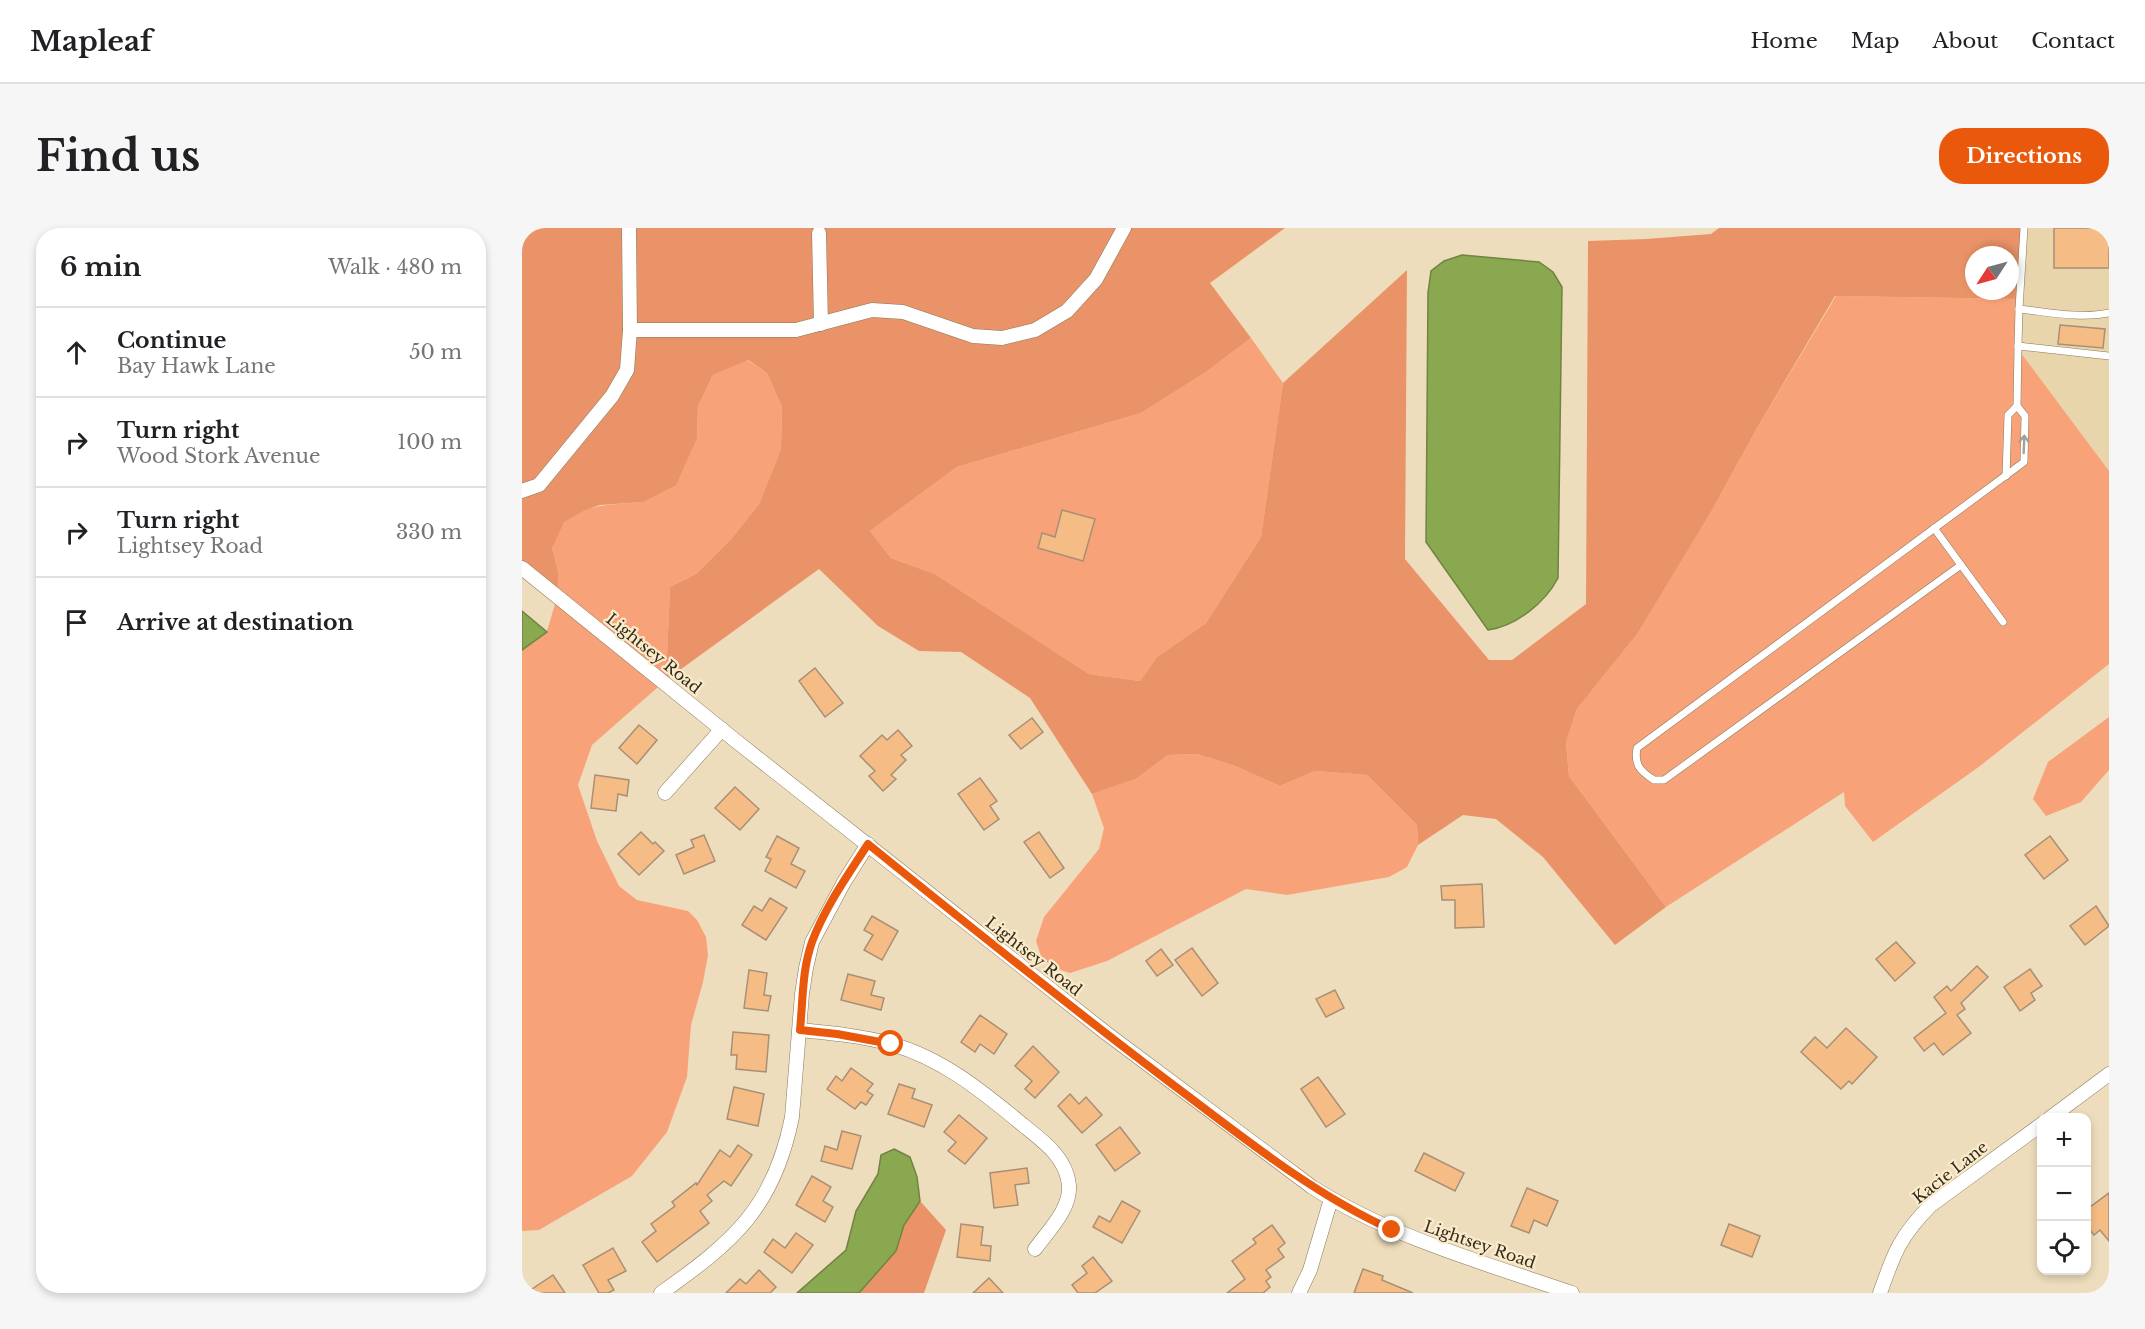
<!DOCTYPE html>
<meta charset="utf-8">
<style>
:root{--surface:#fff;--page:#f6f6f6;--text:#202124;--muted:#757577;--line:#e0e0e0;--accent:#ea580c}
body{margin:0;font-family:"Libre Baskerville",serif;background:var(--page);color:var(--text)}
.controls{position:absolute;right:18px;bottom:18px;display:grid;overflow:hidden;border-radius:12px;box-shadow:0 3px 9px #0003}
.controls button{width:54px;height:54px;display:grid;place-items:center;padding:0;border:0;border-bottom:2px solid var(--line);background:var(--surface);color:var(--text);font:30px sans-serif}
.compass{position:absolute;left:1443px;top:18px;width:54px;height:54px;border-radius:50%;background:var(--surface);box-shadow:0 3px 9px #0003;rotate:234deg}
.stop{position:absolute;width:18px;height:18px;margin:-14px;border:4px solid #ea580c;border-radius:50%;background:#fff}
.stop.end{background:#ea580c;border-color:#fff;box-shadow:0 2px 6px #0008}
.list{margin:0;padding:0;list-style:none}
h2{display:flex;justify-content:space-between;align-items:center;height:78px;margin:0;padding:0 24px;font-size:26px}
h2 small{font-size:20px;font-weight:400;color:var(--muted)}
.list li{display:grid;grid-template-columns:39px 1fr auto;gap:18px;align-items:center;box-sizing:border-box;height:90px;padding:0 24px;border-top:2px solid var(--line)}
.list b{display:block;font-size:22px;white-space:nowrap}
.list p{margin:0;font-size:20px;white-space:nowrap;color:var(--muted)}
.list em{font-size:20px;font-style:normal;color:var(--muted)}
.icon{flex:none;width:33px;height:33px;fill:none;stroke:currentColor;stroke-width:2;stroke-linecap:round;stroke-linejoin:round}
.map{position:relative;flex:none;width:1587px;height:1065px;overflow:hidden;border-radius:24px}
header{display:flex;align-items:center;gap:36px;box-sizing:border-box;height:84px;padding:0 30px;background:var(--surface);border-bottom:2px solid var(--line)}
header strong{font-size:28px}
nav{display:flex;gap:33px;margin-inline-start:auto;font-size:21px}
.intro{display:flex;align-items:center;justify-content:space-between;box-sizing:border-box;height:144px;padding:0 36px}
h1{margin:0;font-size:42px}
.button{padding:15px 27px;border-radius:24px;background:var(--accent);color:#fff;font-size:21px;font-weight:700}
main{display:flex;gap:36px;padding:0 36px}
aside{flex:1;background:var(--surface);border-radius:24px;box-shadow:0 3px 9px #0003}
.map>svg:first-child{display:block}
.built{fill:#e8d5ac}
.green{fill:#f8a279}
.forest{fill:#ea9368;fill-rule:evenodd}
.water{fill:#8aa84f;stroke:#708341;stroke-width:1.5}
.building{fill:#f5bd85;stroke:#a98f76;stroke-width:1.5}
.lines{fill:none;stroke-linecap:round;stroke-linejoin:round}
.lane-casing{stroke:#88795b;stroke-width:8}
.street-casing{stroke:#88795b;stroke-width:15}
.lane{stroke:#fff;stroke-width:7}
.street{stroke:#fff;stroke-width:14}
.oneway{stroke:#a3a09a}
.route{stroke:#ea580c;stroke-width:8}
.labels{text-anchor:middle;stroke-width:4.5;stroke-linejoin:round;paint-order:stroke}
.street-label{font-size:16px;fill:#322c1f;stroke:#fbebc9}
</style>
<header>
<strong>Mapleaf</strong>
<nav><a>Home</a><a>Map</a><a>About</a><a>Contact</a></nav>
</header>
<div class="intro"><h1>Find us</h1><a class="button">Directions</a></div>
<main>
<aside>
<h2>6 min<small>Walk · 480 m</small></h2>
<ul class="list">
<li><svg class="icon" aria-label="ahead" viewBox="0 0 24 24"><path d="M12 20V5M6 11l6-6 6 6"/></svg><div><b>Continue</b><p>Bay Hawk Lane</p></div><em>50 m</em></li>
<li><svg class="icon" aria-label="right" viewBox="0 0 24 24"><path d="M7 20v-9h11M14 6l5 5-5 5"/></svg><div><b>Turn right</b><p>Wood Stork Avenue</p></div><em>100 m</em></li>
<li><svg class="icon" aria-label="right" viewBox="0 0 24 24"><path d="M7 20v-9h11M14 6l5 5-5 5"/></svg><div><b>Turn right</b><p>Lightsey Road</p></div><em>330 m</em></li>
<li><svg class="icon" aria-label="arrive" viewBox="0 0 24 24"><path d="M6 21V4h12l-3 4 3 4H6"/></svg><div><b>Arrive at destination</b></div></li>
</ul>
</aside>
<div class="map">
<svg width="1587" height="1065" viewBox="0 0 1587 1065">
<rect width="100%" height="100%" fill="#edddbc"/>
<polygon class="built" points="1501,0 1587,0 1587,243 1496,121"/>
<g class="green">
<polygon points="1314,68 1498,71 1496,121 1587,243 1587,436 1458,538 1351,614 1323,578 1322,564 1144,679 1047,548 1044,514 1055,481 1116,405 1189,284 1235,200"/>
<polygon points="729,110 761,155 739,309 684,395 635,429 618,453 567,446 413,346 369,330 348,303 435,239 619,185 684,144"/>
<path d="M225 132 245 145 260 179 259 221 237 276 210 310 174 346 148 359 144 452 70 517 56 557 75 613 97 658 115 672 166 683 175 692 184 709 186 727 181 754 169 797 165 849 145 904 110 948 17 1002 0 1003V422L25 403 36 366V343L30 320C33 313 36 299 42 294 59 276 98 276 121 274L175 210 176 178 191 147Z"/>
<polygon points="1587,489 1587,542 1559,574 1524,588 1511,571 1526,534"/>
<polygon points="675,526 713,538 758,558 793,543 845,547 895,597 896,617 885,639 867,649 765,667 724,661 585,733 548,745 530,739 519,728 514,713 522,689 577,621 582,600 570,566 614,551 646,527"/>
</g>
<g class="forest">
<path d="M0 0H763L688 55 729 110 684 144 619 185 435 239 348 303 369 330 413 346 567 446 618 453 635 429 684 395 739 309 761 155 885 42 883 331 967 432H990L1064 376 1066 13 1124 11 1189 6 1197 0H1501L1498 71 1313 68 1235 200 1189 284 1116 405 1055 481 1044 514 1047 548 1144 679 1093 717 1021 629 974 591 941 587 896 617 895 597 845 547 793 543 758 558 713 538 675 526 646 527 614 551 570 566 508 470 439 424 397 423 356 398 297 341 144 452 148 359 174 346 210 310 237 276 259 221 260 179 245 145 226 132 191 147 176 178 175 210 154 257 121 274 78 277 61 283 42 294 30 320 36 343V366L0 338ZM1452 27H1488V63H1452Z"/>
<polygon points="398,973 424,1002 402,1065 337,1065 374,1023 382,996"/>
</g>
<g class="water">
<path d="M940 27 1017 34 1031 44 1040 59 1036 350C1023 375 994 398 966 402L904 314 906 65 909 43 922 33Z"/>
<polygon points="0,383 25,404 0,422"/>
<polygon points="372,921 388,929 395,949 398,973 382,997 374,1023 337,1065 275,1065 324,1022 334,983 356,946 359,927"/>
</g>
<g class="building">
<rect x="1532" y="0" width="55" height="40"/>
<polygon points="1538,97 1583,101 1581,120 1536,116"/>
<polygon points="540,282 573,291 561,333 516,320 520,305 533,309"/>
<polygon points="293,440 321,475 303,489 277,453"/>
<polygon points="510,490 521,504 499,521 487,507"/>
<polygon points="117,497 135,512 115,536 97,520"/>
<polygon points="376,502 390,518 379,527 384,532 369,547 374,551 361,563 347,548 353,543 338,528 360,507 365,512"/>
<polygon points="73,547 107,552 105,568 96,566 94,583 69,580"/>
<polygon points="458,550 475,573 468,578 477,591 462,602 436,566"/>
<polygon points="213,559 237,581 218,602 193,580"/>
<polygon points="119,604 131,616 133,614 142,623 117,647 96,626"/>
<polygon points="517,604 542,640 528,650 502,614"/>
<polygon points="182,607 193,633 162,646 154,627 172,619 169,612"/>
<polygon points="255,608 277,620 269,636 283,643 274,660 243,643 249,631 244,629"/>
<polygon points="1528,608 1546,632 1522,651 1503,627"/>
<polygon points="960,656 962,699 933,700 933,672 920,672 919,658"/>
<polygon points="248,670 265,680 244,712 220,697 232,678 240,683"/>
<polygon points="1574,678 1587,698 1563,717 1548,698"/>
<polygon points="350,688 376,703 360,732 342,722 351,707 342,702"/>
<polygon points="1374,714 1393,735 1373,753 1354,731"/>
<polygon points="670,720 696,755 680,768 653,732"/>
<polygon points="639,721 651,737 635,748 624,733"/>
<polygon points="1455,738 1466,749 1439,775 1443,781 1435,787 1449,805 1421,827 1412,815 1402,823 1392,810 1424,785 1412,769 1425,758 1429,763"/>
<polygon points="1508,741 1520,758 1509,765 1513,772 1498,783 1482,759"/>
<polygon points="227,742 245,745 242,767 249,768 246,783 222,780"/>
<polygon points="326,746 353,753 349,767 362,770 359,782 319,772"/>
<polygon points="813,762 822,780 804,789 794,771"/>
<polygon points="458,787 485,806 472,826 458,816 453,824 439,814"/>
<polygon points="1324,800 1355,829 1330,856 1327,853 1319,861 1279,824 1293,809 1305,820"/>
<polygon points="211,804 247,807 244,844 214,841 215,827 209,827"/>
<polygon points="511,818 537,844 513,870 503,861 510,853 493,838"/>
<polygon points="329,840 351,856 345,863 351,867 344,877 339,874 333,881 305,861 314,848 320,853"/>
<polygon points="796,849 823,886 804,899 779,861"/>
<polygon points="377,856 393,861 390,870 410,877 402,899 366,886"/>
<polygon points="212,859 242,866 236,898 205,891"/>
<polygon points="548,866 557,876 564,869 580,887 560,905 536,878"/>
<polygon points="437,887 465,910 443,936 426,923 434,914 422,904"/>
<polygon points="598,899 618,925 593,943 574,917"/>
<polygon points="320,903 339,908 330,941 299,933 303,918 315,922"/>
<polygon points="216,917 230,927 209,958 202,953 185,967 190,973 178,983 187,995 135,1034 120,1014 134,1003 129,996 153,978 150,974 174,955 175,957 198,922 208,929"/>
<polygon points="902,925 942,945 933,963 893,943"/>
<polygon points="505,940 507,955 493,957 496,977 472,980 468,945"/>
<polygon points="290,948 309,959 301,973 311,979 303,994 274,977"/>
<polygon points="1005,960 1036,973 1025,998 1012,992 1007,1005 989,998"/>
<polygon points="1587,965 1587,1013 1578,1002 1572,1007 1564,997 1564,982"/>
<polygon points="600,973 618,983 600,1015 571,999 577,988 588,994"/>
<polygon points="439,996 461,999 459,1017 469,1018 468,1033 435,1029"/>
<polygon points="1207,996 1238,1008 1230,1029 1199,1017"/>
<polygon points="750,997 763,1015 756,1021 762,1029 744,1042 749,1049 744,1053 748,1059 741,1065 705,1065 723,1051 710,1033 734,1015 731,1011"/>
<polygon points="274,1005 291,1017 270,1045 242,1024 251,1011 263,1020"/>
<polygon points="91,1020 104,1043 86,1052 92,1062 86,1065 77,1065 61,1037"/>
<polygon points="571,1029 590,1053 573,1065 556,1065 550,1057 565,1045 560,1038"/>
<polygon points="841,1041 861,1048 860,1052 891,1065 832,1065"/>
<polygon points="237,1042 254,1059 248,1065 204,1065 218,1051 224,1056"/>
<polygon points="31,1047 43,1065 4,1065"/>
<polygon points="467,1050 481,1065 451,1065"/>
</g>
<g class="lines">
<g class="lane-casing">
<g id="lane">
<path d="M1502 0 1497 81C1526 84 1558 91 1587 85"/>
<polyline points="1497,81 1496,118 1587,128"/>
<polyline points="1484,248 1486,187 1495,178"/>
<path d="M1412 300 1439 337 1142 552H1132C1118 543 1112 537 1115 520L1502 234 1503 188 1495 178 1496 118"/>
<polyline points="1439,337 1481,394"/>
</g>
</g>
<g class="street-casing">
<g id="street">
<polyline points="297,5 299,96"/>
<polyline points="108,102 274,102 350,82 381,84 451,108 480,110 513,102 545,83 574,51 602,0"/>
<polyline points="0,263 17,257 90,168 105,142 108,102 107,0"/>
<path d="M0 340 214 513 584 805 790 959C869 1009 962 1035 1050 1065"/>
<polyline points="143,565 200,501"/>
<path d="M278 802C309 805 340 808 369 816 420 830 461 864 501 897 521 913 544 929 547 957 549 981 526 1003 513 1021"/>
<polyline points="1528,890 1587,846"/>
<path d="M139 1065C211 1014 252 980 270 889L280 766 284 740 290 714 322 654 346 616"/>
<polyline points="777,1065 788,1042 809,971"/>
<path d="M1358 1065C1372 1025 1378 1008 1409 977L1520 896"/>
</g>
</g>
<use href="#lane" class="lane"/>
<use href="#street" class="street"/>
</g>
<defs><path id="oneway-shaft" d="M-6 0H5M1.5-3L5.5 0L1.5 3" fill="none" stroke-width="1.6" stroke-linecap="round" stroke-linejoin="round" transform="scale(1.5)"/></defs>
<use class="oneway" href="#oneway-shaft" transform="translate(1502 216) rotate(-88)"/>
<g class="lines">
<path class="route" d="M369 816 315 806 278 802C281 772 280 742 290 714 303 679 326 647 346 616 446 697 547 778 650 856 721 909 789 965 870 1002"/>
</g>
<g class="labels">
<g class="street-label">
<text transform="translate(132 425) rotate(39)" y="6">Lightsey Road</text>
<text transform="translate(512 728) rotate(38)" y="6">Lightsey Road</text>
<text transform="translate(1428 944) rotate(-38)" y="6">Kacie Lane</text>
<text transform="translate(958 1016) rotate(19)" y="6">Lightsey Road</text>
</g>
</g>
</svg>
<div class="controls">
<button>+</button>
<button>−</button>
<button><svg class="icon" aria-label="locate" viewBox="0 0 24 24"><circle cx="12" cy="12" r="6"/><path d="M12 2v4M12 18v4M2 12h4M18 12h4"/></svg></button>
</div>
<svg class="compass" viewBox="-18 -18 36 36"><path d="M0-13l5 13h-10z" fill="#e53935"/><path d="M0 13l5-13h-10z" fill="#757577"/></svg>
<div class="stop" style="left:369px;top:816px"></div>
<div class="stop end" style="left:870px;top:1002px"></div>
</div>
</main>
